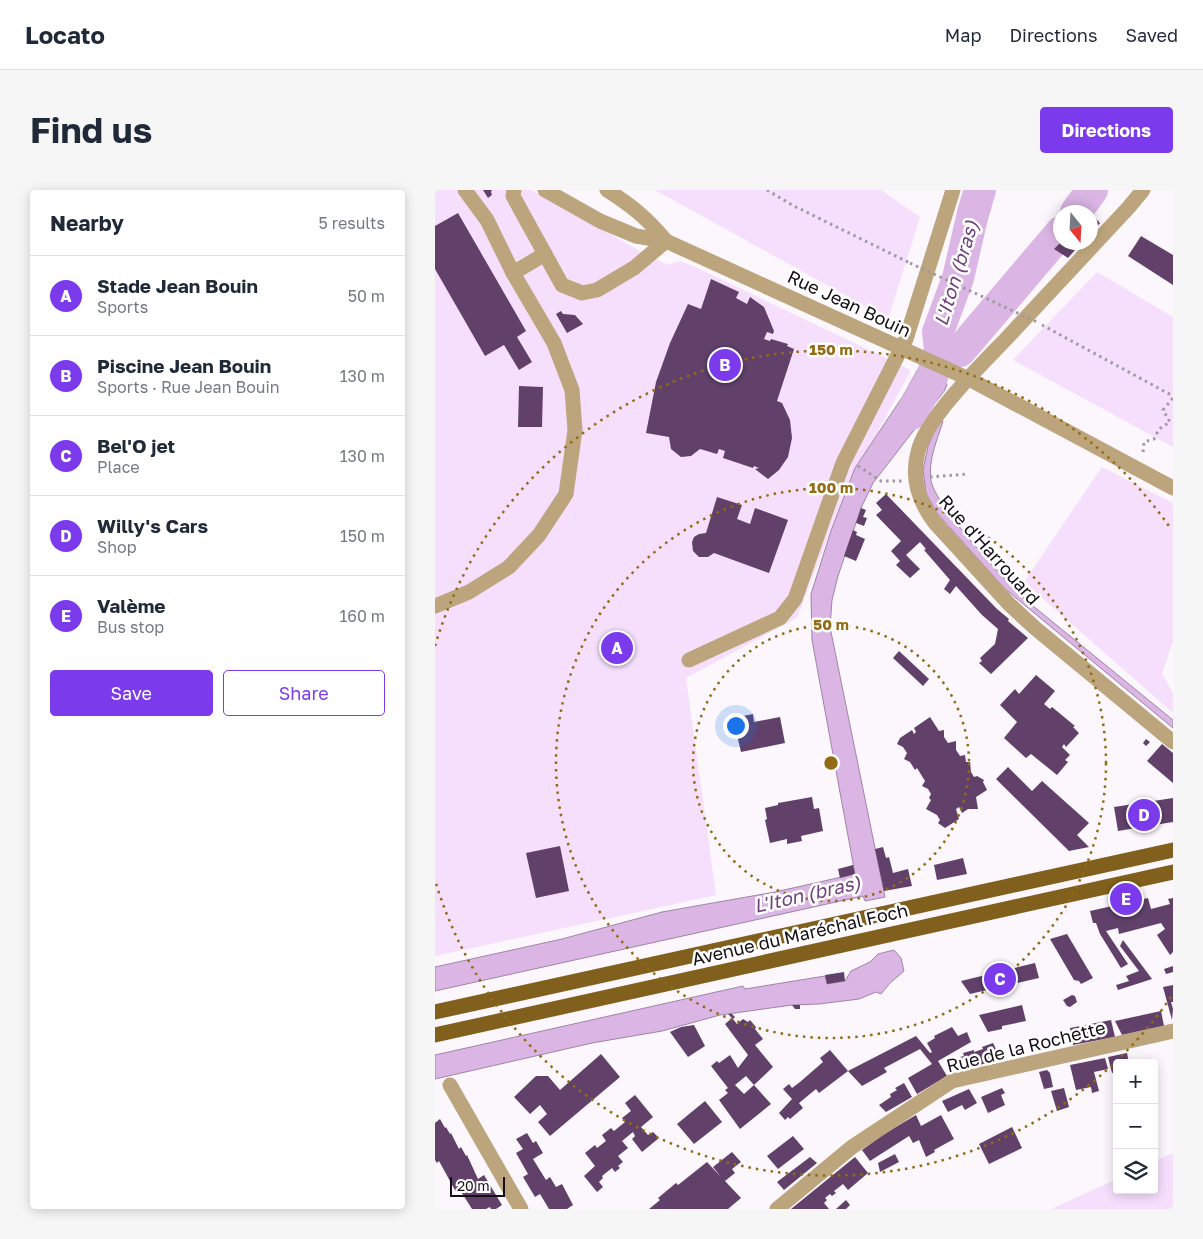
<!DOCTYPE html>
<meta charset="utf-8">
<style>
:root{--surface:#fff;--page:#f6f6f7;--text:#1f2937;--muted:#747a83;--line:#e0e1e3;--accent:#7c3aed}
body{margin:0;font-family:"Golos Text",sans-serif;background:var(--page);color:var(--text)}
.controls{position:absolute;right:15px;bottom:15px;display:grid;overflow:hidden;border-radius:5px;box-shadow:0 2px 12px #0003}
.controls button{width:45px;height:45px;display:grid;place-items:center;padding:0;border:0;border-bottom:1px solid var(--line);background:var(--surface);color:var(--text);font:25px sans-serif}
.compass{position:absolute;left:618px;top:15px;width:45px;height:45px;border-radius:50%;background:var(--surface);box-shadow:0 2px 12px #0003;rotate:162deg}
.scale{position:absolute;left:15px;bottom:12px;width:55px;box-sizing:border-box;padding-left:5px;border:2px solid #140e15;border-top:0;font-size:14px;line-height:18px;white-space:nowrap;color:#140e15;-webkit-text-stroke:4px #fff;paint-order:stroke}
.you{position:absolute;left:300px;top:535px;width:18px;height:18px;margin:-12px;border:4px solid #fff;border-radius:50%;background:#1a73e8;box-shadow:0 0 0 8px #1a73e833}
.badge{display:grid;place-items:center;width:32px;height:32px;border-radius:50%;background:var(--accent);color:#fff;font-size:16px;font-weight:700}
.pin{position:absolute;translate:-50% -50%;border:2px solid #fff;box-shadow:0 1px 5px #0006}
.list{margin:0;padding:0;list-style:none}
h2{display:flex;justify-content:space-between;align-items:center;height:65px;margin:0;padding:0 20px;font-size:21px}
h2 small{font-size:16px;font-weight:400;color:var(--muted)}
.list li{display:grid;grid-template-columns:32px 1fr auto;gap:15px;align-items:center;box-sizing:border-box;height:80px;padding:0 20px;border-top:1px solid var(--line)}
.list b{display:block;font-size:19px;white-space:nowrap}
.list p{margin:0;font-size:16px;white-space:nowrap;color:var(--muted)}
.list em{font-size:16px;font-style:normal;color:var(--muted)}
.actions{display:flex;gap:10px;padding:15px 20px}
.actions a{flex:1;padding:11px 0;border:1px solid var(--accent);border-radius:5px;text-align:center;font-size:18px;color:var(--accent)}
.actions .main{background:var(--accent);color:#fff}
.icon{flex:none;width:28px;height:28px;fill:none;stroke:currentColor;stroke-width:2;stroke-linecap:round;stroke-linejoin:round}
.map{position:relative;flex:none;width:738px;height:1019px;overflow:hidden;border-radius:5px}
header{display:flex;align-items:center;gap:30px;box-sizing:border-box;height:70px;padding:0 25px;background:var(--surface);border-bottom:1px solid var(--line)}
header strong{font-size:24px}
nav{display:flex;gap:28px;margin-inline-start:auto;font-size:18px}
.intro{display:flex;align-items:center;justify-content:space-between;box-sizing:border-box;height:120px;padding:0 30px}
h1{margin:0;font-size:35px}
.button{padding:12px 22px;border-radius:5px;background:var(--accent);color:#fff;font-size:18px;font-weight:700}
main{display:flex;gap:30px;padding:0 30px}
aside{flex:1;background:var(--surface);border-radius:5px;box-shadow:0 2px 12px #0003}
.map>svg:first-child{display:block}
.green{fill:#f6dffc}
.water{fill:#dbb6e5;stroke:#9f84a7}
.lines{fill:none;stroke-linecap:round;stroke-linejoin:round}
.river{stroke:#dbb6e5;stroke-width:32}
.building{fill:#61416a}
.path{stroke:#9f9aa0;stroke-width:3;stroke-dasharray:2.5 4;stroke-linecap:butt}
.minor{stroke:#bca57c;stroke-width:15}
.major{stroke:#815f1c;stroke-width:15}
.path-bridge{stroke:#9f9aa0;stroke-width:3;stroke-dasharray:2.5 4;stroke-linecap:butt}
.ring{fill:none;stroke:#936b14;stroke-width:2.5;stroke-dasharray:2.5 5}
.labels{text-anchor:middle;stroke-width:5;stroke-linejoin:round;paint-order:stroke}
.street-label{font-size:18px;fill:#140e15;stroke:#fff}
.water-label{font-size:19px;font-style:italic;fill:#70427c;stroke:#fff}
.centre{fill:#936b14;stroke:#fff;stroke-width:2.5}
.ring-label{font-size:15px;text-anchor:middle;font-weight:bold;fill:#936b14;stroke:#fff;stroke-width:5;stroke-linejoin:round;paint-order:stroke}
</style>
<header>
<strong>Locato</strong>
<nav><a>Map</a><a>Directions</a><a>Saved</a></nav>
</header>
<div class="intro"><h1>Find us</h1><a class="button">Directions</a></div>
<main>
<aside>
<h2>Nearby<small>5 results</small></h2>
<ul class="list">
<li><span class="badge">A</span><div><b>Stade Jean Bouin</b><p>Sports</p></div><em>50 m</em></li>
<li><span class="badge">B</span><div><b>Piscine Jean Bouin</b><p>Sports · Rue Jean Bouin</p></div><em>130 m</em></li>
<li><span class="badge">C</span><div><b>Bel'O jet</b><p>Place</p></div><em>130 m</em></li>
<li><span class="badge">D</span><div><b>Willy's Cars</b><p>Shop</p></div><em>150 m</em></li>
<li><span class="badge">E</span><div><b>Valème</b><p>Bus stop</p></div><em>160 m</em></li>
</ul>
<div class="actions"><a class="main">Save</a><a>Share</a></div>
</aside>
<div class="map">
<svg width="738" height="1019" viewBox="0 0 738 1019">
<rect width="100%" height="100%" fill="#fbf7fc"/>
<g class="green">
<polygon points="0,0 97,0 205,61 233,75 245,71 258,76 476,180 410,303 362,428 251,488 281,705 0,766"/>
<polygon points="220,0 446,0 485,27 453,129"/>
<polygon points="662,82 738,127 738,257 578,170"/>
<polygon points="667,277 738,313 738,451 727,484 738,503 738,523 589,392"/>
<polygon points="738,963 738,1019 616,1019 682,989 682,1000 719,1000 719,971"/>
</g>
<g class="water">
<polygon points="536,0 558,0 555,20 535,86 517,77 520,71 518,69"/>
<polygon points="642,11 651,20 649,22 632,22"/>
<polygon points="625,30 625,52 576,113 561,107"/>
<polygon points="506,102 527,114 515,153 520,156 546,124 562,132 539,160 532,164 527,170 491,153 497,137 496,126"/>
<polygon points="483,179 512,194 510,200 438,293 426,318 403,386 397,410 395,437 450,707 430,711 428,706 0,801 0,777 127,749 227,722 340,702 420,684 377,450 376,404 396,341 420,278 468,206"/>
<path d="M507 230 508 231C502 251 493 269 496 291 501 317 570 390 592 411L738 530V538L569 398 501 322 491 303 488 280 493 256 502 235Z"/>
<polygon points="459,760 466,768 469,781 455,793 446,804 441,802 424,809 384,814 357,815 285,825 227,841 157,853 0,889 0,865 308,796 310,799 390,786 392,794 410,791 416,781 435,772 443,764"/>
</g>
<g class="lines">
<g class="river">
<polyline points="641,22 657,0"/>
<polyline points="525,161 626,42"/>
<polyline points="476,224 497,187 505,160 503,142 523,88 538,23 545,0"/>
</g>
</g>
<g class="building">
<polygon points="48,0 57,0 56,2 57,5 53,8"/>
<polygon points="23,23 91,141 82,147 97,172 84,180 69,155 50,166 0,79 0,36"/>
<polygon points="656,24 665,33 656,43"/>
<polygon points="706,46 738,65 738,95 693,66"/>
<polygon points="626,52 647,52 633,68 619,59"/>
<polygon points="276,89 304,102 301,108 312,114 315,107 329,117 339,141 338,144 332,142 329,149 335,151 336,149 353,154 352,156 359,159 342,211 347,213 355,230 357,248 353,267 344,280 333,289 320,279 324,278 319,276 318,278 288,268 290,261 284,259 282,264 265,259 256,266 246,267 236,259 234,247 211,243 221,192 235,153 253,114 266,119"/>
<polygon points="126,121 128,124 140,125 148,134 132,143 121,124"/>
<polygon points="84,196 108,197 107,237 83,237"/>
<polygon points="451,304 562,419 574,429 573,431 593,448 556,484 544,473 547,471 545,468 560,454 563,439 547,425 521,396 515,404 509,399 515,390 489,360 491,359 485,352 471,365 485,379 475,388 461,375 465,371 456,361 466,351 441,325 447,320 441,313"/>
<polygon points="282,307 307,315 302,329 315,334 320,318 353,330 334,383 279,363 273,367 264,367 258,361 257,352 259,347 264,344 271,343"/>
<polygon points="426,318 431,320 428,327 432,328 429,336 421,333"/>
<polygon points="418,340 422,342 421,345 430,349 421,371 409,366"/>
<polygon points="464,461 494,489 488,496 458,468"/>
<polygon points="601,485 620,501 609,514 615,519 617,517 640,536 638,537 644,543 631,557 629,554 627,557 635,565 630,570 633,572 622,585 596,564 591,568 569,548 582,532 565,515 580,499 584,504"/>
<polygon points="318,524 319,532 345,527 350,553 306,562 298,528"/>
<polygon points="495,527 504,541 509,540 509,547 513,553 521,551 521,560 525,566 530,565 531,572 535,572 536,582 539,587 542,586 549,590 548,592 552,600 541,607 543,619 533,619 527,623 524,617 521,619 524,629 510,638 503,633 505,630 502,625 491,619 496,610 494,608 496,604 493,599 487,596 490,591 482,578 480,580 475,572 469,569 472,563 468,557 462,554 465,548 477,540 479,544 481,542 479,538"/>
<polygon points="711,549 715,552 711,556 708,553"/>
<polygon points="727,554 738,563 738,593 712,571"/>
<polygon points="573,577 597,601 607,591 654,633 642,645 654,657 634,661 561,589"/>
<polygon points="377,607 379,619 384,618 388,641 366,646 367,651 352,654 352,649 335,653 330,630 332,629 330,618 343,615 343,613"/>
<polygon points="738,608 738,632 683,641 679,617"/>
<polygon points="125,656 134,701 101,708 91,663"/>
<polygon points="448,657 451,668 454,667 458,683 473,679 477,696 449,701 440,659"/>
<polygon points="528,668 532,684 502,690 499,675"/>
<polygon points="418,675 420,684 405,688 403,679"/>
<polygon points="713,708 716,719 735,714 733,709 738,708 738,762 735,765 722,745 730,739 726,733 684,744 683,738 671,741 693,774 686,778 665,744 661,733 658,733 655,721"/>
<polygon points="632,744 658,788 646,794 644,791 639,790 615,749"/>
<polygon points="688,750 717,789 683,800 681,795 694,791 691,786 704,781 685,756"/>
<polygon points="600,773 604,788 535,804 526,791"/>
<polygon points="738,776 738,782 731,784 729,779"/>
<polygon points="409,782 410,791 392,794 390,785"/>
<polygon points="738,795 738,812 736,812 738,819 737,830 728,797"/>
<polygon points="637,805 640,806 642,812 635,817 632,816 628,810"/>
<polygon points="357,815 365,815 365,819 360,819"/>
<polygon points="587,815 591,831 567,836 567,839 553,842 544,825"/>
<polygon points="726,821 729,836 687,845 680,831"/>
<polygon points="293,824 297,824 300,827 298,829 302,834 308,829 313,832 315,830 321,837 320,839 328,849 320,855 338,877 319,895 311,886 300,895 309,904 319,895 336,914 305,939 284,910 293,903 290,900 293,898 276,876 282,871 284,873 295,865 303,878 313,865 290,834 297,828"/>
<polygon points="676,830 680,847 638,855 635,838"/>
<polygon points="259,835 270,856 253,867 235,842 246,837"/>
<polygon points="517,837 523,846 532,842 536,852 503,871 512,886 482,904 473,888 497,874 485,859 449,878 452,882 427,896 413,881 384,903 381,899 364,913 368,918 355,929 353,927 350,930 344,923 357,909 348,899 354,894 357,898 365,892 388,872 385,868 395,860 413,881 481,846 495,863 497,862 492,853 500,848 499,846"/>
<polygon points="558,853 566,869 530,879 525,867 529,866 528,863 539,860 539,862 548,859 547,857"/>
<polygon points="692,863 694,873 682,873 682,882 677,883 673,867"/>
<polygon points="166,864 185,887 115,946 103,932 112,924 105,915 95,924 79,907 101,886 113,886 125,900"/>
<polygon points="670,868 673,879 659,882 664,901 657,903 656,897 641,900 635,875"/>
<polygon points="612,880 615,883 618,897 609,899 604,882"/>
<polygon points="469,893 477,907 451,922 444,915 456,907 455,904 462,900 460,898"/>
<polygon points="567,898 570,903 566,905 570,915 553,923 546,907"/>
<polygon points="629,898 634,917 622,921 616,901"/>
<polygon points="534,899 542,913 530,920 527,915 513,922 507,911"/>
<polygon points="200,905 218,927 206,937 213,945 218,942 224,948 207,962 197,949 200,946 198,942 187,951 193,958 183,966 188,972 183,976 185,978 180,982 177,978 167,986 168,988 164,992 168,997 162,1002 149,986 160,976 150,963 160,955 162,958 171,951 167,945 176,938 179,941 190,932 187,928 196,921 190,913"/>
<polygon points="270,911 287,932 259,954 242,934"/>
<polygon points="481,925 486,936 506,925 519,949 499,960 500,962 491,967 484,950 478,953 474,946 435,971 427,960 449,944"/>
<polygon points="5,929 10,938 11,937 15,944 16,943 24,959 26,957 31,966 32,965 43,989 49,985 67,1015 61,1019 56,1019 55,1017 51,1019 37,1019 25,1000 21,1002 4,971 2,973 0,970 0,933"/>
<polygon points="577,937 587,958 554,974 544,954"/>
<polygon points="92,943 98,953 101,951 108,963 98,969 111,990 115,987 121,997 127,994 138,1015 132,1019 114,1019 105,1004 100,1007 88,987 93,984 81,963 88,959 81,949"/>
<polygon points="358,946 369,959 343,979 332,966"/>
<polygon points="297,962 306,972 297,979 300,983 290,991 306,1008 293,1019 214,1019 225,1010 223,1008 241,993 243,995 272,972 286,987 278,977"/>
<polygon points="460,964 464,972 445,982 443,973"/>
<polygon points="375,967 382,973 349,1000 342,992"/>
<polygon points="420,967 433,983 413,1000 408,994 399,1001 401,1003 397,1006 395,1004 390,1008 392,1010 389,1013 394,1019 356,1019"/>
<polygon points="411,1010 415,1015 411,1019 401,1019"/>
</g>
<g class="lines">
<g class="path">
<polyline points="332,0 357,15 475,73"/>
<polyline points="607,135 738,206"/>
<polyline points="708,262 709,252 719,249 724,239 735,232 728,220 738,208"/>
<polyline points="423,276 446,291 467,291"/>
<polyline points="495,287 532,284"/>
</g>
<g class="minor">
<polyline points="79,0 78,6 127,95 147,103 162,100 199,78 231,51"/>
<polyline points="110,0 165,31 201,46 231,51 534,189 738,298"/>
<path d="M172 0C197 16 212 28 231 51"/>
<path d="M708 0 694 17C653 61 612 105 571 149 547 174 490 229 483 262 476 288 484 312 500 333L574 414 600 438 738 552"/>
<polyline points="78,83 110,64"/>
<polyline points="0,416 34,402 74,377 104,345 131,304 140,240 137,200 119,153 78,83 52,30 30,0"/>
<polyline points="254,470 345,428 360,409 408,273 471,149 518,0"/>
<polyline points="15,895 86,1019"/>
<polyline points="342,1019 417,957 517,891 738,841"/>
</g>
<g class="major">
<polyline points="0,822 738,660"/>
<polyline points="0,845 738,682"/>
</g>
<polyline class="path-bridge" points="475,73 602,132"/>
</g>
<g class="ring">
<circle cx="396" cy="573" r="138"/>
<circle cx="396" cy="573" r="275"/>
<path d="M736 807A413 413 0 0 1 0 690M0 456A413 413 0 0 1 736 339"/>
</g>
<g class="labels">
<g class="street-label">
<text transform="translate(414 114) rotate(25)" y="6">Rue Jean Bouin</text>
<text transform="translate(554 360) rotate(48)" y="6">Rue d'Harrouard</text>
<text transform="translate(365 745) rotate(-13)" y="6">Avenue du Maréchal Foch</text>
<text transform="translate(591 857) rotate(-14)" y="6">Rue de la Rochette</text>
</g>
<g class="water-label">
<text transform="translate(521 83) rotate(-73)" y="7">L'Iton (bras)</text>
<text transform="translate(372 704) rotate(-13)" y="7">L'Iton (bras)</text>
</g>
</g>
<circle cx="396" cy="573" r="8" class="centre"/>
<g class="ring-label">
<text x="396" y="165">150 m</text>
<text x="396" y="303">100 m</text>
<text x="396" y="440">50 m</text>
</g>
</svg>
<div class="controls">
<button>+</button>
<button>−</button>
<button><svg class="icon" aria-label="layers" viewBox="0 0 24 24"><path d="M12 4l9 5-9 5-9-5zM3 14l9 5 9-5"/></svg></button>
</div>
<svg class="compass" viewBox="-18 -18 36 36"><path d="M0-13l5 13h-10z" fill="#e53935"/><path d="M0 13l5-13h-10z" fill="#747a83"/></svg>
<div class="scale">20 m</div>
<div class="you"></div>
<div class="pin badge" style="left:182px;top:458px">A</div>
<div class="pin badge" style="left:290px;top:175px">B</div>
<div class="pin badge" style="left:565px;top:789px">C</div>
<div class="pin badge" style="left:709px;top:625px">D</div>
<div class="pin badge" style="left:691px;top:709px">E</div>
</div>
</main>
